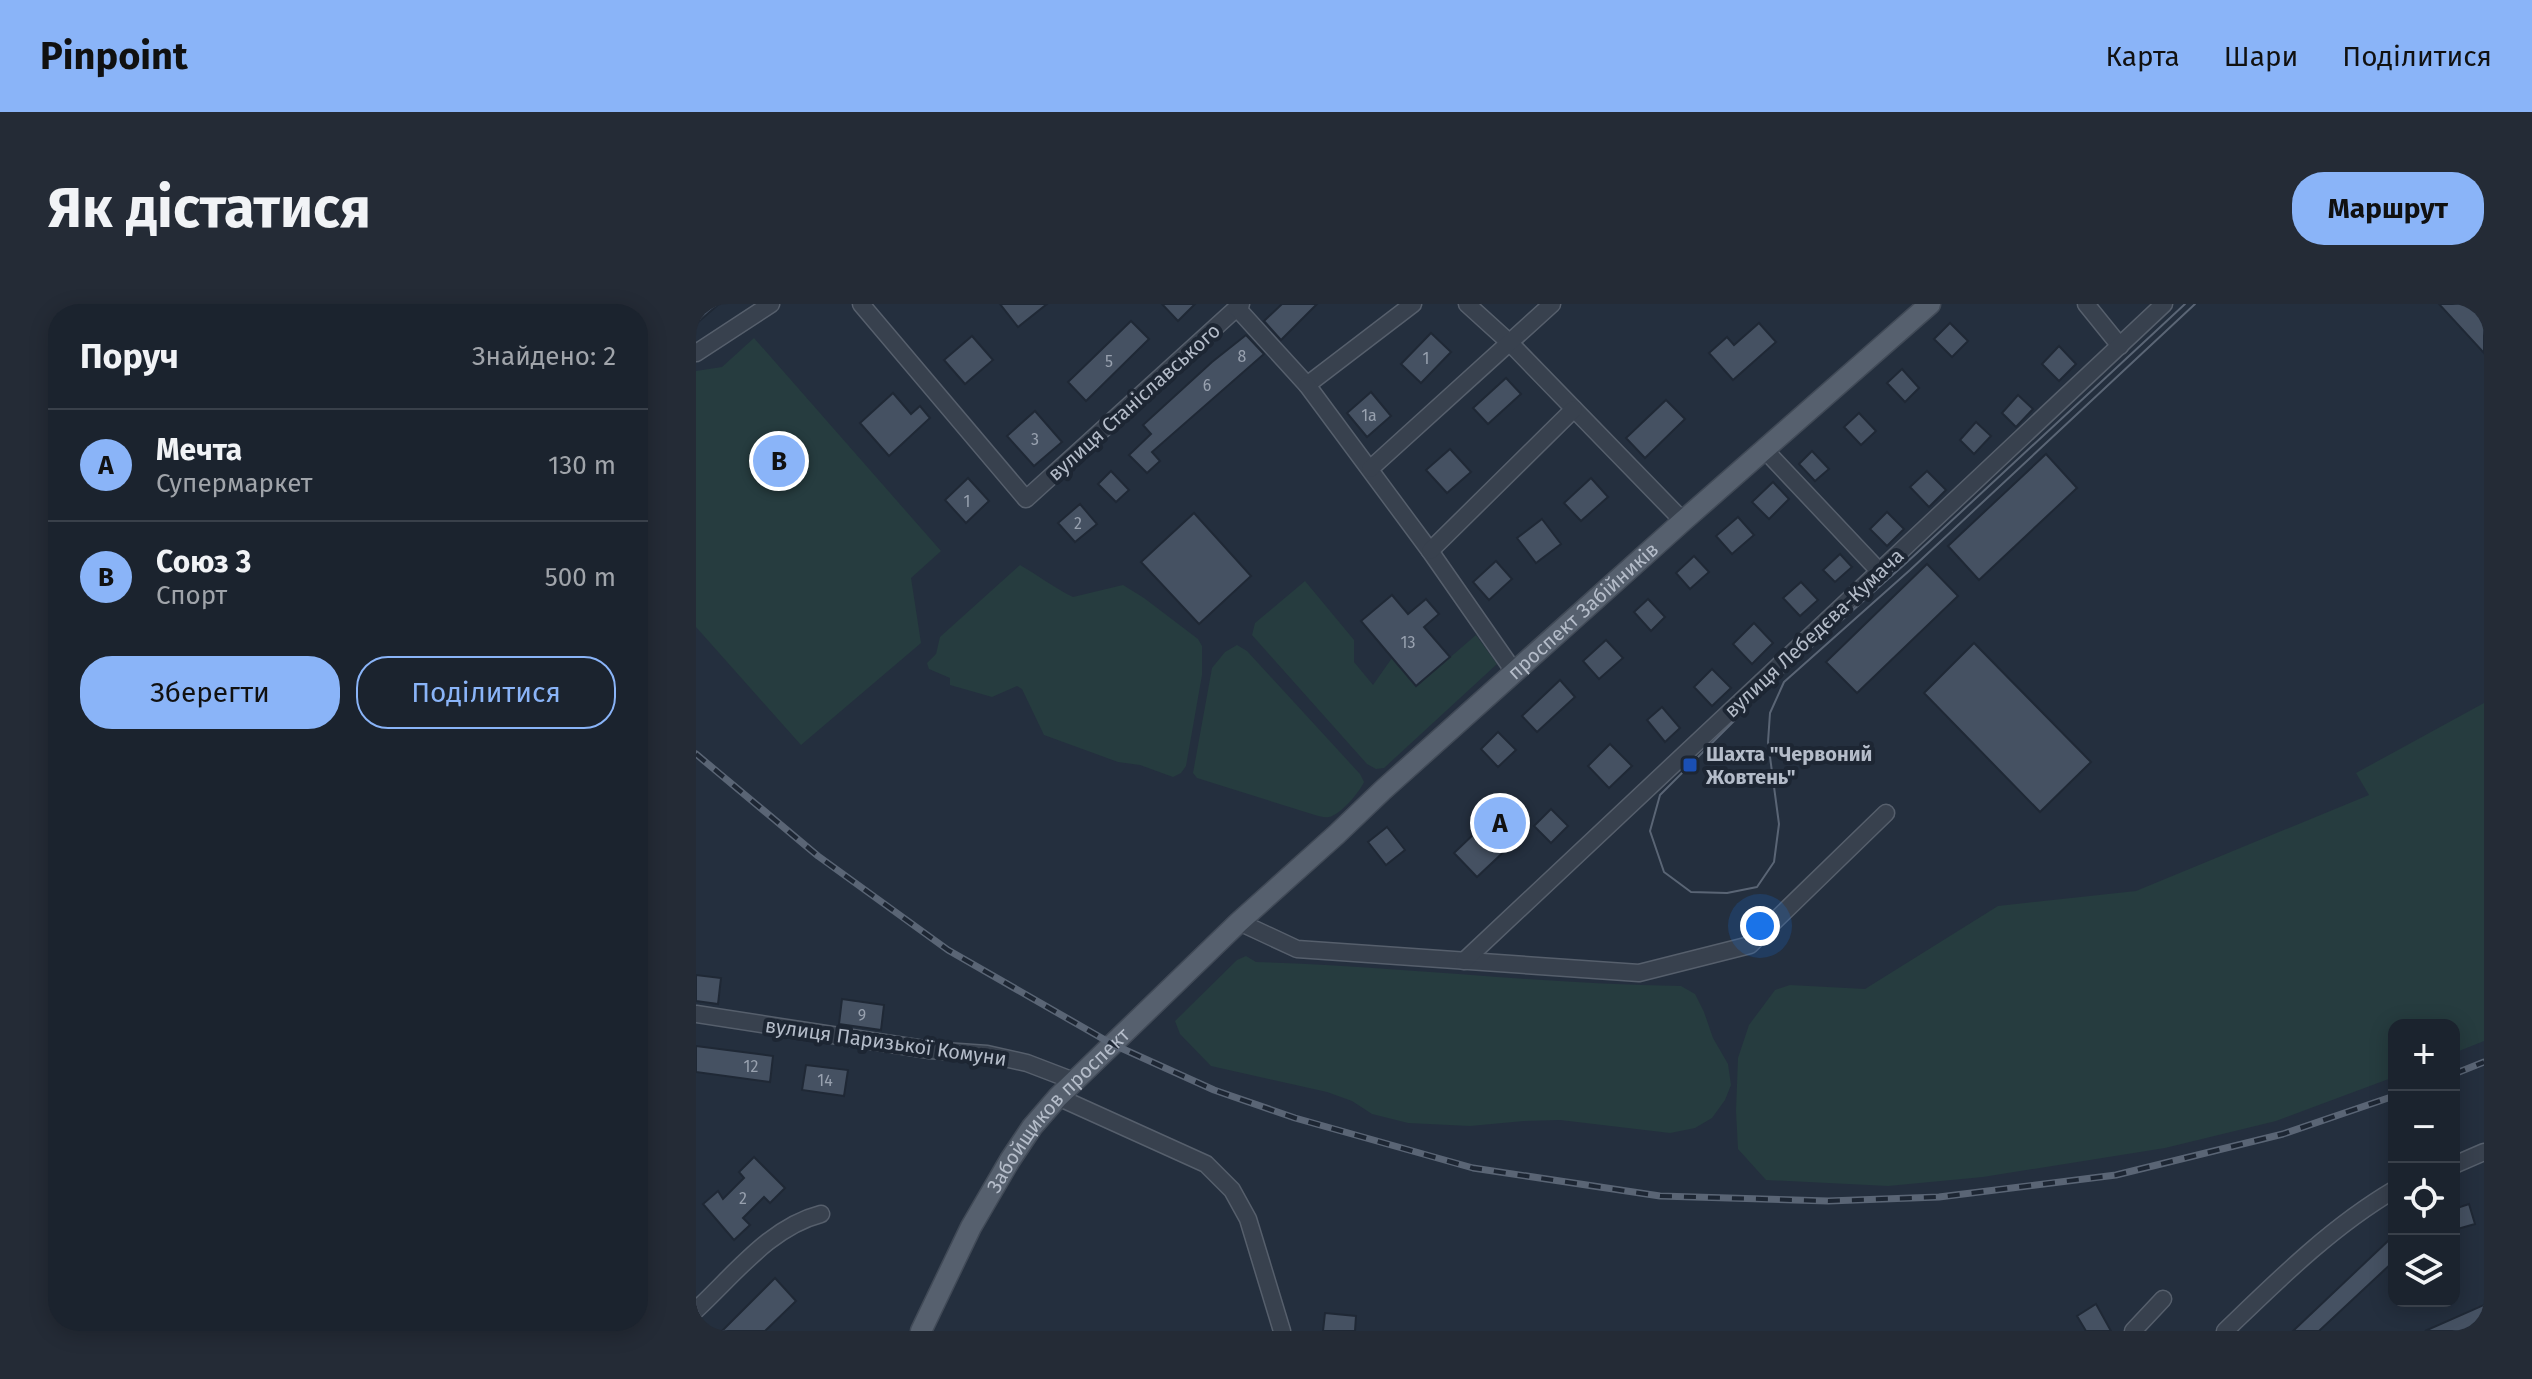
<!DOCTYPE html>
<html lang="uk">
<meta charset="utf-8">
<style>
:root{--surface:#1b232e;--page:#242b36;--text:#f1f3f6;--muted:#a0a4aa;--line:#39404a;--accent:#8ab4f8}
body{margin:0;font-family:"Fira Sans",sans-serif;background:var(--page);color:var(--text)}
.controls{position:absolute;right:24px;bottom:24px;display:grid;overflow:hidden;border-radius:16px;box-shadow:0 4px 20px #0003}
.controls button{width:72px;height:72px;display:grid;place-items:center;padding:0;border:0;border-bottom:2px solid var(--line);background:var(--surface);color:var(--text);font:40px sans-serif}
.you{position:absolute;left:1064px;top:622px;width:28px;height:28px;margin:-20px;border:6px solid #fff;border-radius:50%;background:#1a73e8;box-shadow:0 0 0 12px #1a73e833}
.badge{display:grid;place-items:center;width:52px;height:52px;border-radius:50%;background:var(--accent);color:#111;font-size:26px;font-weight:700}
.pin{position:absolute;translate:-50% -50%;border:4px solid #fff;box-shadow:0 2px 8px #0006}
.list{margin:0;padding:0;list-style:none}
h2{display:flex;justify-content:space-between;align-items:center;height:104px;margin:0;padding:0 32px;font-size:34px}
h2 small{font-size:26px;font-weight:400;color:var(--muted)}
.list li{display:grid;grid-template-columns:52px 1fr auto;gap:24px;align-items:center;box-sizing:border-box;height:112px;padding:0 32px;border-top:2px solid var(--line)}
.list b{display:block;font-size:30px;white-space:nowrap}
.list p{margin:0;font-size:26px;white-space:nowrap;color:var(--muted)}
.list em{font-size:26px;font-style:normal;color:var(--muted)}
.actions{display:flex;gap:16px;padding:24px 32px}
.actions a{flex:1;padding:18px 0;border:2px solid var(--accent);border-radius:32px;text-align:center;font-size:28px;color:var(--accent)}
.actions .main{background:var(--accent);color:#111}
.icon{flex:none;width:44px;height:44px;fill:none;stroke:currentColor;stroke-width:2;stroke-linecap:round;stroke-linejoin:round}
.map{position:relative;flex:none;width:1788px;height:1027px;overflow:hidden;border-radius:32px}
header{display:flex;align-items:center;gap:48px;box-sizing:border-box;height:112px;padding:0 40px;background:var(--accent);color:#111}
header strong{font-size:38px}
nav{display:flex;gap:44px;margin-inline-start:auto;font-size:28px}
.intro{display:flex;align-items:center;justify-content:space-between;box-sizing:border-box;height:192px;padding:0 48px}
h1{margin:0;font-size:56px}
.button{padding:20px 36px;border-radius:32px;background:var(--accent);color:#111;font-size:28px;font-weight:700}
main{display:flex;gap:48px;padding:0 48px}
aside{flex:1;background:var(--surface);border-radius:32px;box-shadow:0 4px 20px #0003}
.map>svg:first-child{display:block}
.green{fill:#263c3f}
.building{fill:#455162;stroke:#1f2835;stroke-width:2}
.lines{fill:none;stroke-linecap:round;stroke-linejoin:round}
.minor-casing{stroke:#565f6c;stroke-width:19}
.major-casing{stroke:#414a57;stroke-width:23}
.minor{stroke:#38414e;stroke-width:16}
.major{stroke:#56606e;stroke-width:20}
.tram{stroke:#5a6575;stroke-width:2}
.rail-casing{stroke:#5a6575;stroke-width:7}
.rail{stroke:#1d2633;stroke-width:4;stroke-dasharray:12;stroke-linecap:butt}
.transit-dot{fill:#1a4fb4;stroke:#1d2633;stroke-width:3}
.labels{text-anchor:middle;stroke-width:8;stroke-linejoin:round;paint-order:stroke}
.number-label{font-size:16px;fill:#98a1af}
.street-label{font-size:20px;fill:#b4bcc9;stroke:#1d2633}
.poi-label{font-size:20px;font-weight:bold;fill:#b4bcc9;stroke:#1d2633;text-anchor:start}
</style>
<header>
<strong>Pinpoint</strong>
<nav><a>Карта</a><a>Шари</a><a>Поділитися</a></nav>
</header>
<div class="intro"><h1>Як дістатися</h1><a class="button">Маршрут</a></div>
<main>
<aside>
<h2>Поруч<small>Знайдено: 2</small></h2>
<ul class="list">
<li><span class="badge">A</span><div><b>Мечта</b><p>Супермаркет</p></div><em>130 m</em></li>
<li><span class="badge">B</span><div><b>Союз 3</b><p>Спорт</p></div><em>500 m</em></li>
</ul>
<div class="actions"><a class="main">Зберегти</a><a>Поділитися</a></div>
</aside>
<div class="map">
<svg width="1788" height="1027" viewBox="0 0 1788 1027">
<rect width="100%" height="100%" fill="#242f3e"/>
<g class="green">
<polygon points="58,34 245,247 215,274 225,339 105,441 0,323 0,67 26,63"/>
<path d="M324 261C342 271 358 284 377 293L427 281 448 294 502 335 506 342V371L490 462 485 469 477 473 444 461 422 458 348 431 326 385 321 382 296 393 254 381V374L233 365 231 359 240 350 244 333Z"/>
<polygon points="609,277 658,336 658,358 677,381 696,354 721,382 780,331 801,360 688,464 680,465 671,460 556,331 559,319"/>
<path d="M541 341 551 347 664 470 668 478C663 489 644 511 633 513 629 514 623 512 619 511L501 474 497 469 516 364 529 348Z"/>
<polygon points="1788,399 1788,737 1758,749 1758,721 1698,721 1698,773 1580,817 1469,844 1287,873 1192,882 1070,876 1042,845 1040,807 1042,754 1053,721 1079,686 1094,681 1169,685 1302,602 1440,587 1673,491 1660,469"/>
<path d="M550 652 560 658C702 662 843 680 985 682L999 690 1008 708 1017 734 1032 760 1035 781 1029 796 1016 814 999 824 974 829 864 816 828 817 774 822 712 819 676 810 656 797 631 788 515 762 484 730 479 717 541 656Z"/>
</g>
<g class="building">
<polygon points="0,0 23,0 0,20"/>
<polygon points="304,0 351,0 322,23"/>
<polygon points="466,0 499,0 482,17"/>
<polygon points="586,0 621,0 585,36 568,17"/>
<polygon points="1743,0 1788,0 1788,49"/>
<polygon points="435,17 453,35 390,97 372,78"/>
<polygon points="1063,19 1080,38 1037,76 1013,49 1031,33 1038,41"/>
<polygon points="1254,19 1272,37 1256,53 1238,35"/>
<polygon points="735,29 755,48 725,79 705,60"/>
<polygon points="550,31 568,50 456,148 464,157 451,169 433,151 455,130 447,121 516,58"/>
<polygon points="276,32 297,56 269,80 248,56"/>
<polygon points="1363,42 1380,60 1363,77 1346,60"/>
<polygon points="1206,65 1223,84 1209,98 1191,79"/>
<polygon points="810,74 825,90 792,120 777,104"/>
<polygon points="675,88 695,112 671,133 651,109"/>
<polygon points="197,89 215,110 224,102 234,114 193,152 164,119"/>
<polygon points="1322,91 1337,105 1320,123 1306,109"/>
<polygon points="970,96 989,115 949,154 930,134"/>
<polygon points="339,107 366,138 338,162 311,132"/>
<polygon points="1163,109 1180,127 1165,141 1148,123"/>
<polygon points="1280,118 1295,132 1278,150 1264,136"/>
<polygon points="754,145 775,168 751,189 730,166"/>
<polygon points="1116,147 1133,165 1119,177 1103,160"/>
<polygon points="1350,150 1381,184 1283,276 1252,242"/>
<polygon points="415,167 433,186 420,198 402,180"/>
<polygon points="1231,167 1250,186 1233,203 1214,183"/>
<polygon points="272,174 293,197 270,219 249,196"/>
<polygon points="895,174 912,193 885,217 868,199"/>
<polygon points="1077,178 1093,195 1073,215 1056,198"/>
<polygon points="384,200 401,220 379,238 362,219"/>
<polygon points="1191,208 1208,225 1191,242 1174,225"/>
<polygon points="498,209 555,272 503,320 445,258"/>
<polygon points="1042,213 1058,231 1036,250 1020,232"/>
<polygon points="846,215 865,240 840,259 821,234"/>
<polygon points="1144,250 1156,263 1139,278 1127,266"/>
<polygon points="998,252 1013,268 994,285 980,269"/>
<polygon points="800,257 816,275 793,296 777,278"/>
<polygon points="1231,260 1262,292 1161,389 1130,358"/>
<polygon points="1105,278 1122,296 1104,312 1087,294"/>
<polygon points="696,291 712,310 730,295 743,310 728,323 754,353 720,382 665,317"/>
<polygon points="952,295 969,313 955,327 938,308"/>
<polygon points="1058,319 1077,339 1056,360 1037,340"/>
<polygon points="910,336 927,354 903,375 887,357"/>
<polygon points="1278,339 1395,458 1344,508 1228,389"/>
<polygon points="1016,365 1035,384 1016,402 998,383"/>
<polygon points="864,376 879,393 841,428 826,412"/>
<polygon points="966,403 984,424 969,438 951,416"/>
<polygon points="802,428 820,446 802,463 785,445"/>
<polygon points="914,440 936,462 913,484 892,462"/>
<polygon points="808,501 831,526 781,573 758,549"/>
<polygon points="855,505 872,522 855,539 838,522"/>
<polygon points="691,523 709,546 690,561 672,538"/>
<polygon points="0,671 25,674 22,700 0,697"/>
<polygon points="146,695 188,701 185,726 143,720"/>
<polygon points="0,742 77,752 74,778 0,768"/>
<polygon points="110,761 152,766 148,792 106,786"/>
<polygon points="58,853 89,884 74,899 68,893 47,914 54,921 38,936 7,900 22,887 27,895 48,874 43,868"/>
<polygon points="1773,900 1779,920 1758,926 1758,905"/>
<polygon points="1693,936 1698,942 1698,957 1623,1027 1597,1027"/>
<polygon points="79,974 100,997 69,1027 26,1027"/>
<polygon points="1400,1000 1415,1027 1390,1027 1381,1012"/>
<polygon points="1788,1001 1788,1023 1777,1027 1729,1027"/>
<polygon points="629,1009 660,1012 659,1027 627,1027"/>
</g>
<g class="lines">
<g class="minor-casing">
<g id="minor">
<polyline points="165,0 330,195 545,0"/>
<polyline points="771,0 814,39 987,217"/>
<polyline points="1390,0 1424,42"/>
<polyline points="541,4 611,81 717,0"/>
<polyline points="0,49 75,0"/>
<polyline points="611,81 734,247 819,369"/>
<polyline points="1069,146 1184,268"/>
<polyline points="674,165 856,0"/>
<polyline points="734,247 878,105"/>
<polyline points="543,618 601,645 943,669 1054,641 1190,509"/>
<polyline points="768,657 1468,0"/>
<polyline points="0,710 234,746 291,750 331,759 378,777"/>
<polyline points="362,793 510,860 536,886 552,915 586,1027"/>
<polyline points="1758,861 1788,848"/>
<path d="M0 1006C38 971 74 923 125 910"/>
<polyline points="1437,1027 1467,995"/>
<path d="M1529 1027C1581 977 1635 923 1698 886"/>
</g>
</g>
<g class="major-casing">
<g id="major">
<path id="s1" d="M225 1027 275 923 314 856 336 823 362 793 543 618 641 530 687 486 987 217 1234 0"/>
</g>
</g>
<use href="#minor" class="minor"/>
<use href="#major" class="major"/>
<polyline class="tram" points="1489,0 1209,260 1083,372 964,491 954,527 968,568 995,588 1031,589 1061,583 1078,558 1083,520 1072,438 1074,409 1088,378 1214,266 1499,0"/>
<g class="rail-casing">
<g id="rail">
<polyline points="0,450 122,552 252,646 416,740 518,786 599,814 777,864 964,892 1132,897 1243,893 1420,871 1587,830 1698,792"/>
<polyline points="1758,770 1788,758"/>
</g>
</g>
<use href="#rail" class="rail"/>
</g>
<rect class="transit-dot" x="986" y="453" width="16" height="16" rx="4"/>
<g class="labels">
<g class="number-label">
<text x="546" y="58">8</text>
<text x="730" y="60">1</text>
<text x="413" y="63">5</text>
<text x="511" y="87">6</text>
<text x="673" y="117">1а</text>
<text x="339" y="141">3</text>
<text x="271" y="203">1</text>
<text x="382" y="225">2</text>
<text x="712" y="344">13</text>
<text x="166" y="717">9</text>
<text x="55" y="768">12</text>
<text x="129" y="782">14</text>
<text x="47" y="900">2</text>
</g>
<g class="street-label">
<text transform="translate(438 98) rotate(-42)" y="7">вулиця Станіславського</text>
<text dy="7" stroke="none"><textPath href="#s1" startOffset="988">проспект Забійників</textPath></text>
<text transform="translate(1118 329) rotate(-43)" y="7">вулиця Лебедєва-Кумача</text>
<text transform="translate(190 738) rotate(8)" y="7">вулиця Паризької Комуни</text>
<text dy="7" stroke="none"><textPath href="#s1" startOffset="262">Забойщиков проспект</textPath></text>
</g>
<g class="poi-label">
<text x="1010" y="457">Шахта "Червоний<tspan x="1010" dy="23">Жовтень"</tspan></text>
</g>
</g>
</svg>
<div class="controls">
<button>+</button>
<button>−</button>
<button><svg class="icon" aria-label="locate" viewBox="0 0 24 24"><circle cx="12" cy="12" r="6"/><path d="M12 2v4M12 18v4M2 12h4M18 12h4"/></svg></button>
<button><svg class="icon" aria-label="layers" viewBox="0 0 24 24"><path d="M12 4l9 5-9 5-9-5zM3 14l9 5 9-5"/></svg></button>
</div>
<div class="you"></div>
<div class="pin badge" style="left:804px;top:519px">A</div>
<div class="pin badge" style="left:83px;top:157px">B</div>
</div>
</main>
